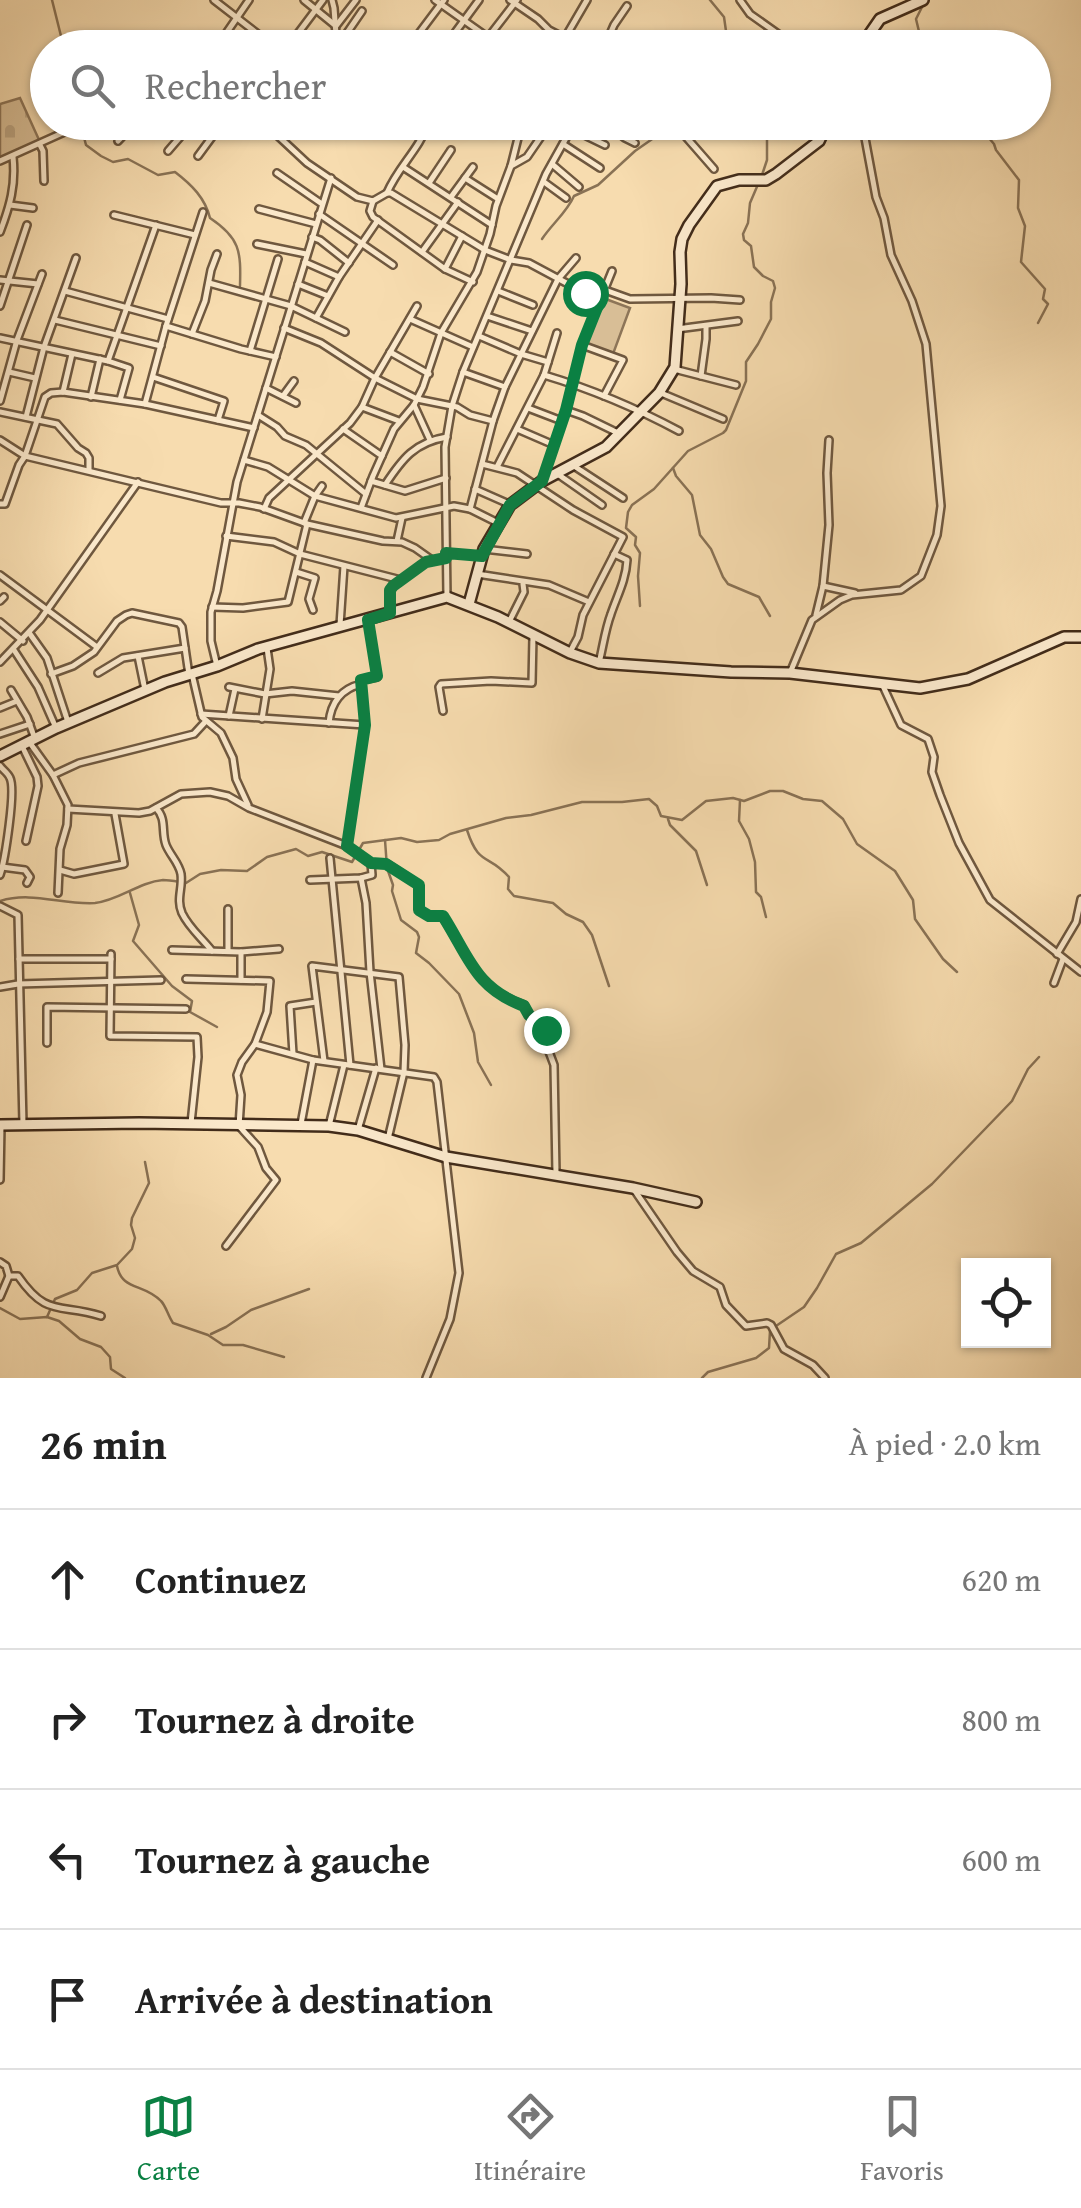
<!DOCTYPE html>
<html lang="fr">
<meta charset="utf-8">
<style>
:root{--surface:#fff;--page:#f2f2f2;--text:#222;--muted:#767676;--line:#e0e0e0;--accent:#0b8043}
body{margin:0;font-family:"Gentium Book Plus",serif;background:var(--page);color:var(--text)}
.controls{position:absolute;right:30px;bottom:30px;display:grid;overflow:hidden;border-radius:0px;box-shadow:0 2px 8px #0004}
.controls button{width:90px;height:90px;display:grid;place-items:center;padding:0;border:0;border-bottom:2px solid var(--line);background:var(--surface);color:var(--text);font:50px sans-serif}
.stop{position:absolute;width:30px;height:30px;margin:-22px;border:8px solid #0b8043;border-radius:50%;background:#fff}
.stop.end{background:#0b8043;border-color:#fff;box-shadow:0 2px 10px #0008}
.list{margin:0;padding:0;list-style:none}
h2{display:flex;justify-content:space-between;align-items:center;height:130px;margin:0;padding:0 40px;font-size:42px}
h2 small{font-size:32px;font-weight:400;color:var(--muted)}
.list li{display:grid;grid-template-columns:65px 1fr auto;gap:30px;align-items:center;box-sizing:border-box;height:140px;padding:0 40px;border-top:2px solid var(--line)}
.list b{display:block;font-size:38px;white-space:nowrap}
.list em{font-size:32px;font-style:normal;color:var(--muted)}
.icon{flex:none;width:55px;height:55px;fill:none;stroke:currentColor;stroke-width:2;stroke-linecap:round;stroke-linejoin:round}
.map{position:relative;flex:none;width:1081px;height:1378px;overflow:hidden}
.search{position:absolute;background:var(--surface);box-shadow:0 2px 8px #0004;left:30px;right:30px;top:30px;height:110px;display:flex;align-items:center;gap:25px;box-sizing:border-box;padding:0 35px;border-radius:55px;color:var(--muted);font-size:38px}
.sheet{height:690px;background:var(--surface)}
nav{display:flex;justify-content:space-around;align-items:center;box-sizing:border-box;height:140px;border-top:2px solid var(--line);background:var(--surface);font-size:28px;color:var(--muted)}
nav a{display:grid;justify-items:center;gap:5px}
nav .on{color:var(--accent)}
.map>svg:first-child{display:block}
.grass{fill:#d8be96;stroke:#8d7558;stroke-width:2.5}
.cemetery{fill:url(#cemetery-stones);stroke:#8d7558;stroke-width:2.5}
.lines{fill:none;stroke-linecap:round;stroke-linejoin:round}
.stream{stroke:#897255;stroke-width:2.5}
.street-casing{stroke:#6f583f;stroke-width:10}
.secondary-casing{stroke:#422c1a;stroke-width:14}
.street{stroke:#fae8cb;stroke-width:5}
.secondary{stroke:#fae8cb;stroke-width:9}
.route{stroke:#0b8043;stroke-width:12}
</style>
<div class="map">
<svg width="1081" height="1378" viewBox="0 0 1081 1378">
<defs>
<pattern id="cemetery-stones" width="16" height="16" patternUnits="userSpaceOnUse" patternTransform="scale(2.5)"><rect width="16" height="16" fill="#d8be96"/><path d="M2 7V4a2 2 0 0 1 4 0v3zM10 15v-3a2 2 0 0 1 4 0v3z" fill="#bba381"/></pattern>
</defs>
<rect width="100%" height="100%" fill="#f7dcaf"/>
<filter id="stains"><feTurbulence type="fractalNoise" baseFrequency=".002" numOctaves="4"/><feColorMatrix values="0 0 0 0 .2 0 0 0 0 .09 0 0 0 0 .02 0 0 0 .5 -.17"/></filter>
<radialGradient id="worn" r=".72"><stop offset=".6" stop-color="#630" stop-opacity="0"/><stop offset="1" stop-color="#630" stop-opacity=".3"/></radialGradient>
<polygon class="grass" points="603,298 630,308 613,354 586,344"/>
<polygon class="cemetery" points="20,98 40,142 0,158 0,104"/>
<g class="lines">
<g class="stream">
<polyline points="52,0 64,48"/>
<polyline points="710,0 724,17 726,31 731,35 733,48"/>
<polyline points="720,48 723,39 731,35"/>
<polyline points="923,48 916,19 924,3"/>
<path d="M80 122 86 145 101 156 113 162 128 159 158 175 175 172C192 185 205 198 210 218 240 238 241 251 240 286"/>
<polyline points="971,122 978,125 994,144 996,150 1019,180 1018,208 1025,226 1021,262 1045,289 1043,299 1048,304 1038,323"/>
<polyline points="762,175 767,160 767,122"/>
<path d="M542 239C552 224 567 212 574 196L598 185 635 151 658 135 668 122"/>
<polyline points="673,468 676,476 692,495 700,535 711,549 723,577 728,584 759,597 770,616"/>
<polyline points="640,606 638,576 640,553 635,545 636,537 626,528 628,512 632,505 654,489 688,451 723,433 726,430 746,381 746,362 758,344 771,319 771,302 775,288 773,281 763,276 754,267 751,246 744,240 743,234 748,223 750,203 759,182"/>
<polyline points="740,800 739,821 749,839 755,862 756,892 761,897 766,917"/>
<polyline points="668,819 670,825 696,851 707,885"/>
<path d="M467 830C479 867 488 853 509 877L508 889 514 896 553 903 566 914 583 922 592 935 609 986"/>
<polyline points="385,840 387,868 393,885 392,891 401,920 417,932 419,937 416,953 429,963 459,994 474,1033 478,1062 491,1085"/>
<polyline points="130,893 139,925 133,941 172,986 192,1001 190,1012 217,1027"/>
<path d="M0 901C32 891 62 905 95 903 118 901 139 882 163 880 170 880 179 882 186 883L200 874 221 870 247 871 267 857 296 849 308 856 322 852 352 862 363 843 401 838 417 842 439 840 450 834 506 818 531 815 582 802H622L649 799 657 806 661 816 682 820 706 801 733 798 744 801 770 791H783L803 799 822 801 843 819 857 844 895 871 913 900 915 919 943 959 957 972"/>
<path d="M117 1266C122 1291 144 1283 161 1301 166 1306 168 1316 173 1323L208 1335 223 1345H243L284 1357"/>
<polyline points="0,1308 20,1319 47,1317 59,1321 80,1339 101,1347 110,1357 111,1369 125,1378"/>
<polyline points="47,1317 55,1299 77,1290 92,1273 117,1265 132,1249 135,1238 131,1225 132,1218 149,1183 145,1162"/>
<polyline points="211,1334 226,1327 251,1310 309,1289"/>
<polyline points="702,1378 708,1372 756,1358 769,1348 770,1331 773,1328 804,1307 817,1288 836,1254 861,1243 932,1184 1012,1101 1028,1069 1039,1057"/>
</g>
<g class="street-casing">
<g id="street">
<polyline points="214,0 276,48"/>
<polyline points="304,0 336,26 356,0"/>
<polyline points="332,0 334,8 337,48"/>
<polyline points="435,0 503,48"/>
<polyline points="510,0 538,19 549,30 578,45"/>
<polyline points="740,0 750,14 798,48"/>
<polyline points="446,45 479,0"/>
<polyline points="338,46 362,11"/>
<polyline points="216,48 249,0"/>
<polyline points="287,48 323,0"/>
<polyline points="408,48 444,0"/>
<polyline points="480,48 517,0"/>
<polyline points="520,48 528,37"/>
<polyline points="559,48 587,0"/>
<polyline points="604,48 614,25 627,6"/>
<polyline points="197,122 215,134"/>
<polyline points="252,122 268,134 277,135 307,163 357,197 373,201 387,193 391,193 485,250 511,260 529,263 600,301"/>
<polyline points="605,122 625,138 635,143"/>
<polyline points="673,122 714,169"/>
<polyline points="572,129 605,145"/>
<polyline points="277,135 281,122"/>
<polyline points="642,135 646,122"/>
<polyline points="118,141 136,122"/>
<polyline points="563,144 600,168"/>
<polyline points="40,145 43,151 44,181"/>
<polyline points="168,151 193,122"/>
<polyline points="198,156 223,122"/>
<polyline points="0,161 69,130 75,122"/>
<polyline points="552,164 579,187"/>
<polyline points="511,166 522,122"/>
<polyline points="403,167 492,225"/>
<polyline points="277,173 322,204"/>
<polyline points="465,178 498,199"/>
<polyline points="544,182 566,198"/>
<polyline points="429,183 451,150"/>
<path d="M387 193C398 167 419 150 429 122"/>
<polyline points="451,197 473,167"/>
<polyline points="373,201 370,211 373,217 445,269 473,282"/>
<polyline points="10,205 33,208"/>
<polyline points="259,209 316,224"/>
<polyline points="319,214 393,265"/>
<polyline points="114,215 195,235"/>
<path d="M0 232C10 206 16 185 13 157"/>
<polyline points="312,237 320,240 349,263"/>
<polyline points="257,244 306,254"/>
<polyline points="422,252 458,202"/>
<polyline points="305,262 339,277"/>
<polyline points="445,269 462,236"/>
<polyline points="0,280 38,284"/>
<polyline points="209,283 291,306 345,332"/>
<polyline points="298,284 328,296"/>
<polyline points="605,290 630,299 711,298 740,300"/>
<polyline points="65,291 168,319"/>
<polyline points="498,291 533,305"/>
<polyline points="0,306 27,225"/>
<polyline points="487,316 532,331"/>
<polyline points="316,318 339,277 378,220"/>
<polyline points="410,319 473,347"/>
<polyline points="55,320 161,346"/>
<polyline points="166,326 241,349 276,357"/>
<polyline points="284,328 321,343 375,378 417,399 457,407 470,415 493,421"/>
<polyline points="677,329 738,321"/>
<polyline points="192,334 205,301 211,270 217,254"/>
<polyline points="479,336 521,354 548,362"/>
<polyline points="0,338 108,361 129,368 120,400"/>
<polyline points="582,345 623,360 604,396"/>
<polyline points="250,351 278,259"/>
<polyline points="390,352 429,374"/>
<polyline points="108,361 156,225"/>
<polyline points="674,369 736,385"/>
<polyline points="9,372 35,378"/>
<polyline points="463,372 505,387"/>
<path d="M544 375C591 389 636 408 679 431"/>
<polyline points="701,376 706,339 706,326"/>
<polyline points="153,377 224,401 218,420"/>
<polyline points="266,388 296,403"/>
<polyline points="63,392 72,354"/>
<polyline points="661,393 723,419"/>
<polyline points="283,396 294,381"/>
<polyline points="91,397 100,359"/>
<polyline points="0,401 17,340 42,274"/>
<polyline points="145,404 166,326 203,212"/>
<polyline points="414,405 430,440"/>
<polyline points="362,407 399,421"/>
<polyline points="528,408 562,421"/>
<polyline points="566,410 583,416 618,433"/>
<polyline points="0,412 57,424 78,448 86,453 89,458 89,469"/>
<polyline points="258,415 277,427 285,436 306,445 366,494"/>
<polyline points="26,417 44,347 76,258"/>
<polyline points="343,429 382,456"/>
<polyline points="517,429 554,445"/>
<polyline points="0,440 25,456 221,503 239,503 260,507 307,524 383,541 402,542 415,548 432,560"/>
<polyline points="244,460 268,467 315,496 396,518 454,506 470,509 498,523"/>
<polyline points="482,464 517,473 573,510 623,537 583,615 578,637 570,652"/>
<polyline points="574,466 623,498"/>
<polyline points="497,467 544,375 557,333"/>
<polyline points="559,475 602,505"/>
<polyline points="371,481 405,491 446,478"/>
<polyline points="542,481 566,410 582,345 612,271"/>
<path d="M385 485C402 459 415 442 447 437"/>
<polyline points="475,489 509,504"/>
<polyline points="0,504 5,504 19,465 25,456 45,397 51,393 63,392 145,404 254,428"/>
<polyline points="361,508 373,476 394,429 414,405 423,387 441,333 477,272 490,234 496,206 511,166 527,157 551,122"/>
<polyline points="264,509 269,498 350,423 362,407 375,378 417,306"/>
<polyline points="470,509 493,421 505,387 558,279 576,258"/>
<polyline points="304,523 315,496 322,486"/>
<polyline points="226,536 274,542 300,554 401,580"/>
<polyline points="397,541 402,518"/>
<polyline points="484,549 527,554"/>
<polyline points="445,553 482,556"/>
<polyline points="296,572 315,578 309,599 313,610"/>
<polyline points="477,574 549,585 589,602"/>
<polyline points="0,575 97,647"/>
<polyline points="823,586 855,593"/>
<polyline points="447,597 445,447 452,406 463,372 546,174 575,122"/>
<polyline points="0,601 4,597"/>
<polyline points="212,607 243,608 288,602 307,524"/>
<polyline points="389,610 390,590 393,586 426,562 446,558"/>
<polyline points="816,615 823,586 829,525 827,473 829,440"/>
<polyline points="0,622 23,641"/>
<polyline points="509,622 524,592 523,584"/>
<polyline points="340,625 344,566"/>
<polyline points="30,634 47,658 68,722"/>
<polyline points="14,650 38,687 56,728"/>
<polyline points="138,656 145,690"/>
<polyline points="0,662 40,620 138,482"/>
<path d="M599 663C603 647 605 630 611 614 617 596 626 580 627 560L614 554"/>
<polyline points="217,666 211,641 211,612 217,591 237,482 331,178"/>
<polyline points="98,673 123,658 185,648"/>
<polyline points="790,673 812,620 840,600 852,595 901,590 921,576 937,535 941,506 926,344 912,301 891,255 884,218 876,197 862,122"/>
<polyline points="51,674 73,666 94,652 117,621 126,615 132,613 179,623 182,627 189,675"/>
<polyline points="192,674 202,717 221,733 233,758 236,779 248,805"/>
<polyline points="883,686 901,725 928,739 934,757 932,772 940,795 959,843 990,900 1081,972"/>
<polyline points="229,687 265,694 292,691 339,696"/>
<polyline points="11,690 27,717 35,739"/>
<polyline points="0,708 17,701"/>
<polyline points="443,711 439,687 441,684 491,681 532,683 533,636"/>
<polyline points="201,714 365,725"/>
<polyline points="229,716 235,689"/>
<polyline points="262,719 270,669 267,648"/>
<path d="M329 723C331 702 341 689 361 684"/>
<polyline points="0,734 30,724"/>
<polyline points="30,743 53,775 68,805 67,825 60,849 58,893"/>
<polyline points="22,746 37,777 38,786 26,841"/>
<path d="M0 766C3 770 8 773 10 778 16 790 5 860 0 875"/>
<polyline points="53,775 79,763 194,734 206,721"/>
<path d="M156 808C167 819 161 832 166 845 170 855 179 863 181 874 183 888 176 899 182 913 189 928 202 938 212 951"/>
<path d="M68 809 139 813 150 811 181 794 210 792 228 796 249 808 347 846 371 863 387 864 419 885V910L429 916 443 917C469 957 475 988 524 1005L529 1015 546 1030 548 1049 554 1065 556 1173"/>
<polyline points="347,846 365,725 361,680 377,677 368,620"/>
<polyline points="330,858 350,1065"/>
<polyline points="2,867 25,870 30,877 27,883"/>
<polyline points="60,870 74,874 124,864 115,814"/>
<polyline points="361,878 366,903 370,972 381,1069"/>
<polyline points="310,880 361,878 372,875 371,863"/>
<polyline points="0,906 18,915 23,1124"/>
<polyline points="228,909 228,951"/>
<polyline points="172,950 241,952 279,949"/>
<polyline points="111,954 110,1036 197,1037 198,1057 191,1123"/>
<polyline points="1057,954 1076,922 1081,899"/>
<polyline points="19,959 111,959"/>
<polyline points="186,979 270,981 267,1012 255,1044 242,1062 237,1075 241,1095 239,1126 258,1147 266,1168 276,1180 226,1246"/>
<polyline points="241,980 241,952"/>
<polyline points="1054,983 1063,959"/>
<polyline points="0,987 18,984 161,980"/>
<polyline points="47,1043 47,1007 186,1009"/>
<polyline points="255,1044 313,1060 434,1077 437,1082 459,1273 450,1319 426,1378"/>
<polyline points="293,1054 290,1006 316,1002"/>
<polyline points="324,1061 312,966 399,977 405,1045 404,1072 388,1139"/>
<polyline points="301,1124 313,1060"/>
<polyline points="329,1126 344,1065"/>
<polyline points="358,1130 376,1068"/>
<polyline points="0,1180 1,1125"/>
<polyline points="635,1191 677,1252 693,1271 720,1287 726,1305 746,1326 767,1323 771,1325 784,1349 813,1365 825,1378"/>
<path d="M0 1262 6 1266 9 1276H18C47 1318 59 1303 101 1316"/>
<polyline points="0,1297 9,1276"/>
</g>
</g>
<g class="secondary-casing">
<g id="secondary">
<polyline points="860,48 880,19 923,0"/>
<polyline points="469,604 484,549 510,505 542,481 606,447 659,393 675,367 681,284 680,252 682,239 689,225 717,186 739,180 766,180 776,174 819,141 828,122"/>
<polyline points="0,756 56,728 165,682 217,666 258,649 447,597 498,617 570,653 599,663 731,672 790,673 920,688 968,679 1064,637 1081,637"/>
<polyline points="0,1125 139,1123 329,1126 358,1130 446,1157 633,1188 696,1202"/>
</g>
</g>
<use href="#street" class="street"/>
<use href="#secondary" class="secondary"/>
</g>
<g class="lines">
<path class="route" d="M546 1030 529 1015 524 1006C475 988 469 957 443 916H429L419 910V885L386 864 371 863 347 846 365 725 361 680 377 676 368 620 390 613V590L393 586 426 562 446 558V553L482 556 510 505 542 481 566 410 582 345 600 300 585 293"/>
</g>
<rect width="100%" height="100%" filter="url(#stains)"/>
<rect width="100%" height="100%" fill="url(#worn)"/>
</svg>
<div class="controls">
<button><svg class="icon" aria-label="locate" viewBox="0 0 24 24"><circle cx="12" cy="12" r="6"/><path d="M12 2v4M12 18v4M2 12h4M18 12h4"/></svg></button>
</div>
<div class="stop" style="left:585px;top:293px"></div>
<div class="stop end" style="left:546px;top:1030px"></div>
<div class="search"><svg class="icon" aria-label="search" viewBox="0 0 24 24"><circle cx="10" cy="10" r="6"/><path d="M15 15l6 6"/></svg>Rechercher</div>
</div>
<section class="sheet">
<h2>26 min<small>À pied · 2.0 km</small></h2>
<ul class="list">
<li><svg class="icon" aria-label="ahead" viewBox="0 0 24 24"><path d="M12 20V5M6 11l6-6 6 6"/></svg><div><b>Continuez</b></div><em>620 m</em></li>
<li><svg class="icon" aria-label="right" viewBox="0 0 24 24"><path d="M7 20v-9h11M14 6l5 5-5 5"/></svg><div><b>Tournez à droite</b></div><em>800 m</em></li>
<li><svg class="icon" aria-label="left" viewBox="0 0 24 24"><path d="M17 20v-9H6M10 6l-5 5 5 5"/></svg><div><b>Tournez à gauche</b></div><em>600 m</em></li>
<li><svg class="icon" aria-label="arrive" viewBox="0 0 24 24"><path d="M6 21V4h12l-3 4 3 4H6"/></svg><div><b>Arrivée à destination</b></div></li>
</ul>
</section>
<nav>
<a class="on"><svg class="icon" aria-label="map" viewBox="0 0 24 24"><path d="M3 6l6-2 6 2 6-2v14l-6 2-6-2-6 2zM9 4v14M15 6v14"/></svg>Carte</a>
<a><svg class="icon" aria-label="directions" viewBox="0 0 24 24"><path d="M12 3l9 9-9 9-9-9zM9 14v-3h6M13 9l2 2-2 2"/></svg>Itinéraire</a>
<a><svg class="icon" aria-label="saved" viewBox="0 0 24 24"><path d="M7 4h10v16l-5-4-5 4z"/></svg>Favoris</a>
</nav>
